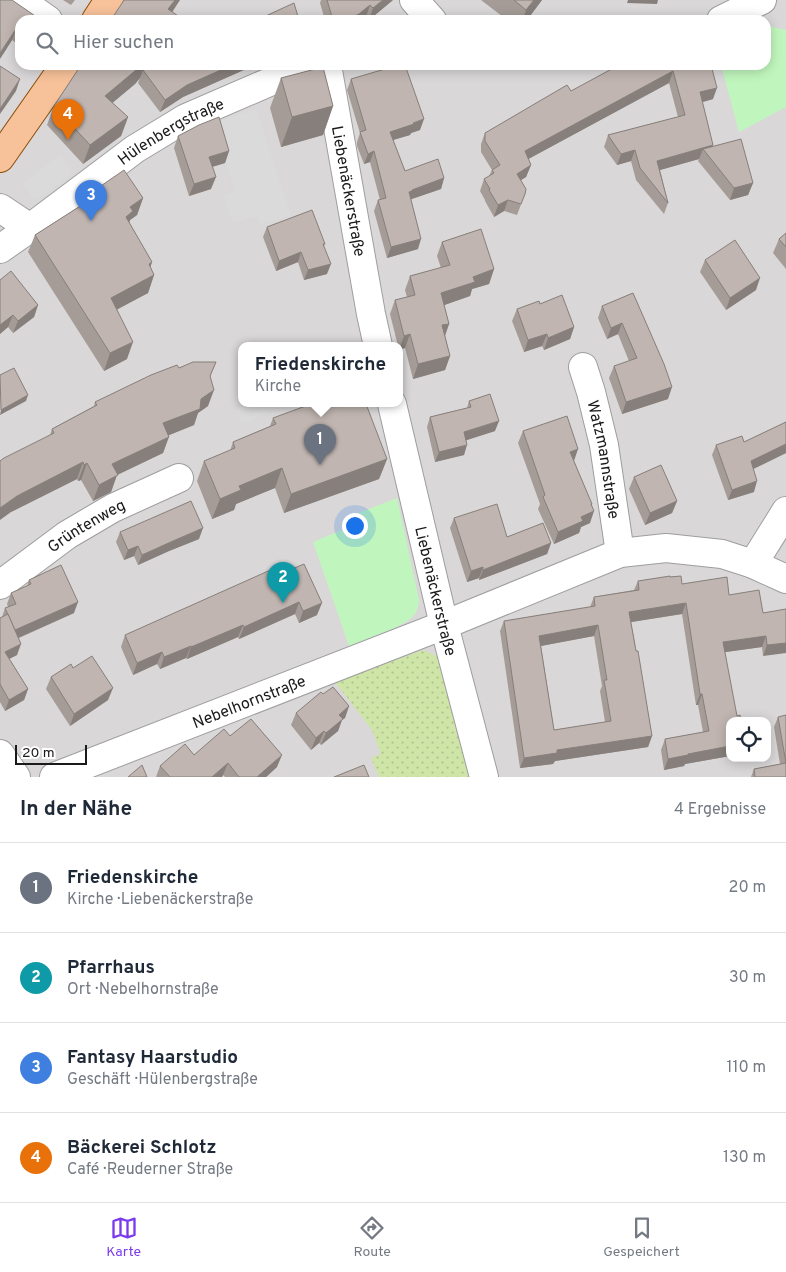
<!DOCTYPE html>
<html lang="de">
<meta charset="utf-8">
<style>
:root{--surface:#fff;--page:#f6f6f7;--text:#1f2937;--muted:#747a83;--line:#e0e1e3;--accent:#7c3aed}
body{margin:0;font-family:Overpass,sans-serif;background:var(--page);color:var(--text)}
.controls{position:absolute;right:15px;bottom:15px;display:grid;overflow:hidden;border-radius:10px;box-shadow:0 2px 12px #0003}
.controls button{width:45px;height:45px;display:grid;place-items:center;padding:0;border:0;border-bottom:1px solid var(--line);background:var(--surface);color:var(--text);font:25px sans-serif}
.scale{position:absolute;left:15px;bottom:12px;width:72px;box-sizing:border-box;padding-left:5px;border:2px solid #1a1a1a;border-top:0;font-size:14px;line-height:18px;white-space:nowrap;color:#1a1a1a;-webkit-text-stroke:4px #fff;paint-order:stroke}
.you{position:absolute;left:354px;top:525px;width:18px;height:18px;margin:-12px;border:4px solid #fff;border-radius:50%;background:#1a73e8;box-shadow:0 0 0 8px #1a73e833}
.badge{display:grid;place-items:center;width:32px;height:32px;border-radius:50%;background:var(--accent);color:#fff;font-size:16px;font-weight:700}
.pin{position:absolute;translate:-50% -41px;filter:drop-shadow(0 1px 2px #0008)}
.pin::after{content:'';position:absolute;top:26px;width:18px;height:15px;background:inherit;clip-path:polygon(0 0,100% 0,50% 100%)}
.popup{position:absolute;left:238px;top:342px;width:165px;height:65px;box-sizing:border-box;display:grid;place-content:center;border-radius:10px;background:var(--surface);filter:drop-shadow(0 1px 4px #0005);font-size:16px;white-space:nowrap;color:var(--muted)}
.popup b{font-size:19px;color:var(--text)}
.popup::after{content:'';position:absolute;left:50%;top:100%;margin-left:-10px;border:10px solid transparent;border-top-color:var(--surface)}
.list{margin:0;padding:0;list-style:none}
h2{display:flex;justify-content:space-between;align-items:center;height:65px;margin:0;padding:0 20px;font-size:21px}
h2 small{font-size:16px;font-weight:400;color:var(--muted)}
.list li{display:grid;grid-template-columns:32px 1fr auto;gap:15px;align-items:center;box-sizing:border-box;height:90px;padding:0 20px;border-top:1px solid var(--line)}
.list b{display:block;font-size:19px;white-space:nowrap}
.list p{margin:0;font-size:16px;white-space:nowrap;color:var(--muted)}
.list em{font-size:16px;font-style:normal;color:var(--muted)}
.icon{flex:none;width:28px;height:28px;fill:none;stroke:currentColor;stroke-width:2;stroke-linecap:round;stroke-linejoin:round}
.map{position:relative;flex:none;width:786px;height:777px;overflow:hidden}
.search{position:absolute;background:var(--surface);box-shadow:0 2px 12px #0003;left:15px;right:15px;top:15px;height:55px;display:flex;align-items:center;gap:12px;box-sizing:border-box;padding:0 18px;border-radius:15px;color:var(--muted);font-size:19px}
.sheet{height:425px;background:var(--surface)}
nav{display:flex;justify-content:space-around;align-items:center;box-sizing:border-box;height:70px;border-top:1px solid var(--line);background:var(--surface);font-size:14px;color:var(--muted)}
nav a{display:grid;justify-items:center;gap:2px}
nav .on{color:var(--accent)}
.map>svg:first-child{display:block}
.residential{fill:#d9d7d8;fill-rule:evenodd}
.grass{fill:url(#grass-dots)}
.park{fill:#c0f6bd}
.parking{fill:#dadada}
.lines{fill:none;stroke-linecap:round;stroke-linejoin:round}
.minor-casing{stroke:#9e9e9e;stroke-width:30}
.primary-casing{stroke:#8b4d06;stroke-width:30}
.minor{stroke:#fff;stroke-width:28}
.primary{stroke:#f7c29a;stroke-width:28}
.wall{fill:#a59c97;fill-rule:evenodd}
.shaded-wall{fill:#867f7b}
.building{fill:#c0b5b0;stroke:#867f7b;fill-rule:evenodd}
.labels{text-anchor:middle;stroke-width:4;stroke-linejoin:round;paint-order:stroke}
.street-label{font-size:16px;fill:#1a1a1a;stroke:#fff}
</style>
<div class="map">
<svg width="786" height="777" viewBox="0 0 786 777">
<defs>
<pattern id="grass-dots" width="8" height="8" patternUnits="userSpaceOnUse" patternTransform="scale(1.25)"><rect width="8" height="8" fill="#cee5a7"/><path d="M2 2h.1M6 6h.1" fill="none" stroke="#b0c48f" stroke-width="1.8" stroke-linecap="round"/></pattern>
</defs>
<rect width="100%" height="100%" fill="#ece6e0"/>
<path class="residential" d="M0 0H786V777H0ZM20 20H766V65H20ZM241 346H399V404H241ZM730 721H767V758H730Z"/>
<polygon class="grass" points="423,650 437,656 444,665 470,777 379,777 371,758 381,754 372,730 335,682"/>
<g class="park">
<polygon points="766,27 772,27 786,30 786,107 739,132 721,65 766,65"/>
<path d="M397 498 419 600C418 606 418 610 414 615 405 627 365 639 349 646L313 542 354 525 351 516Z"/>
</g>
<g class="parking">
<polygon points="256,109 291,215 261,225 257,216 233,224 224,195 235,191 212,123"/>
<polygon points="60,154 74,172 43,196 34,199 22,184"/>
<polygon points="246,404 282,404 242,425 236,410"/>
</g>
<g class="lines">
<g class="minor-casing">
<g id="minor">
<polyline points="20,0 48,20"/>
<polyline points="414,0 432,20"/>
<polyline points="721,20 762,0"/>
<path id="s1" d="M327 65 371 314 378 346"/>
<polyline points="0,208 30,228"/>
<path id="s2" d="M0 249 30 228 135 149 186 118 274 80 326 65"/>
<path id="s3" d="M583 367 591 392 604 445 620 553"/>
<path id="s4" d="M392 404 444 625 484 777"/>
<polyline points="753,564 786,511"/>
<path id="s5" d="M0 585 67 535 113 508 179 478"/>
<polyline points="0,754 16,777"/>
<path id="s6" d="M54 777 444 625 620 553 666 548 722 554 753 564 786 579"/>
</g>
</g>
<g class="primary-casing">
<g id="primary">
<polyline points="96,20 109,0"/>
<polyline points="0,158 65,65"/>
</g>
</g>
<use href="#minor" class="minor"/>
<use href="#primary" class="primary"/>
</g>
<g class="wall">
<polygon points="63,0 75,0 71,5"/>
<polygon points="321,0 393,0 369,20 366,17 363,20 325,20 320,3"/>
<polygon points="481,0 542,0 527,20 507,20"/>
<polygon points="20,20 20,46 12,40 0,59"/>
<polygon points="81,65 151,65 149,68 155,65 255,65 183,97 160,112 138,83 140,78 135,84 112,103 128,117 121,136 83,164 47,125 54,106"/>
<polygon points="711,65 713,99 702,102 713,146 753,183 748,195 730,200 698,161 699,159 660,170 668,203 664,214 636,180 631,161 617,165 604,147 608,135 678,117 669,83 528,159 531,165 526,177 521,180 525,194 517,215 504,211 494,217 485,201 485,200 480,191 484,179 489,176 492,170 481,152 481,144 485,133 571,91 629,67"/>
<polygon points="281,78 333,106 323,135 281,147 270,108"/>
<polygon points="351,79 420,130 411,133 410,135 393,140 405,171 444,178 441,189 411,199 418,249 387,258 374,211 378,200 380,200 370,162 364,164 357,146 357,142 360,133 347,90"/>
<polygon points="178,136 229,151 225,163 212,167 211,189 189,196 174,148"/>
<polygon points="143,198 137,215 130,220 129,223 152,262 150,267 154,275 148,293 117,309 127,359 104,371 28,252 35,235 80,206 82,199"/>
<polygon points="267,227 325,244 324,246 327,274 304,280 298,262 276,271 263,237"/>
<polygon points="786,233 786,269 773,253 779,239"/>
<polygon points="442,242 494,269 489,284 472,289 470,296 444,305 449,324 445,336 450,356 445,370 413,379 405,348 399,350 399,346 398,346 390,314 395,300 407,297 405,290 410,276 441,268 437,256"/>
<polygon points="705,260 756,290 726,310 700,272"/>
<polygon points="0,280 38,305 34,317 13,333 8,327 0,334"/>
<polygon points="633,293 668,399 622,414 609,378 614,366 629,361 618,334 607,339 598,318 602,306"/>
<polygon points="540,304 574,327 570,339 544,350 542,346 524,352 512,321 517,309"/>
<polygon points="216,362 210,377 208,406 198,413 194,425 169,435 163,453 117,475 111,492 93,501 81,480 78,481 77,479 11,512 50,435 52,429 94,406 95,402 179,368"/>
<polygon points="469,401 495,431 466,440 464,455 435,462 427,427 430,417 467,408"/>
<polygon points="273,418 387,459 379,479 284,513 275,488 236,504 234,510 212,519 197,481 204,461 230,451 233,442 270,426"/>
<polygon points="786,422 786,453 753,469 754,492 728,500 712,455 716,445 744,442"/>
<polygon points="523,431 574,461 592,505 590,523 581,527 579,533 554,544 538,509 540,504 518,443"/>
<polygon points="634,477 677,501 672,513 645,525 629,489"/>
<polygon points="454,518 507,537 551,543 547,554 479,580 479,578 467,582 450,528"/>
<polygon points="120,532 199,539 169,551 138,565 134,556 124,560 116,542"/>
<polygon points="278,575 317,615 299,623 295,614 239,639 238,637 187,659 186,658 160,669 157,664 133,675 121,647 125,635"/>
<path d="M670 577 682 584 729 595 763 613 786 609 763 656 762 647 725 652 730 721V756L685 764 684 766 664 770 661 750 665 739 703 732 698 705H696L682 614 631 622 652 736 648 747 555 761 553 764 520 768 500 631 504 621 590 607 594 597 634 590 638 581ZM594 636 602 686 600 691 605 722 554 730 541 646Z"/>
<polygon points="29,580 74,613 19,638 17,655 9,659 28,689 24,700 5,711 0,702 0,618 2,617 5,608 8,607 7,604 11,593 27,586"/>
<polygon points="51,677 108,700 70,726 46,689"/>
<polygon points="323,694 349,706 345,718 342,720 338,731 321,745 319,743 311,750 291,725 296,713"/>
<polygon points="786,715 786,777 751,777 754,769 780,764 774,727 778,717"/>
<polygon points="230,736 277,767 266,777 225,777 223,775 222,777 156,777 160,766 194,755"/>
</g>
<g class="shaded-wall">
<polygon points="175,0 180,0 167,20 168,9"/>
<polygon points="383,0 393,0 369,20 373,8"/>
<polygon points="534,0 542,0 527,20 523,20 526,10"/>
<polygon points="628,0 658,0 657,4 627,3"/>
<polygon points="370,5 366,17 363,20 346,20"/>
<polygon points="16,29 12,40 0,59 0,53"/>
<polygon points="142,65 151,65 145,73 143,70 140,78 135,84 98,115 105,96"/>
<polygon points="232,65 255,65 183,97 160,112 165,100 187,85"/>
<polygon points="673,71 669,83 521,163 525,151"/>
<polygon points="20,79 16,91 0,114 0,109"/>
<polygon points="717,88 713,99 696,104 700,92"/>
<polygon points="333,106 323,135 281,147 292,117"/>
<polygon points="128,117 121,136 83,164 90,145"/>
<polygon points="424,119 420,130 411,133 410,135 386,142 390,132"/>
<polygon points="713,145 709,157 703,149 699,159 653,172 657,161"/>
<polygon points="635,150 631,161 617,165 621,154"/>
<polygon points="229,151 225,163 205,169 209,157"/>
<polygon points="374,151 370,162 364,164 368,154"/>
<polygon points="531,165 526,177 513,185 517,174"/>
<polygon points="216,177 211,189 189,196 194,184"/>
<polygon points="444,178 441,189 409,200 409,192 412,190"/>
<polygon points="753,183 748,195 730,200 734,188"/>
<polygon points="143,198 137,215 130,220 127,229 126,217 130,207"/>
<polygon points="508,200 504,211 494,217 498,205"/>
<polygon points="421,239 418,249 387,258 391,247"/>
<polygon points="301,252 298,262 276,271 279,261"/>
<polygon points="152,262 146,280 154,275 148,293 105,316 111,298"/>
<polygon points="331,264 327,274 304,280 308,270"/>
<polygon points="494,269 489,284 472,289 470,296 436,308 441,293 473,277"/>
<polygon points="760,278 756,290 726,310 730,298"/>
<polygon points="38,305 34,317 13,333 18,321"/>
<polygon points="13,315 8,327 0,334 0,325"/>
<polygon points="622,323 618,334 607,339 611,328"/>
<polygon points="449,324 444,338 442,325"/>
<polygon points="574,327 570,339 544,350 548,338"/>
<polygon points="410,334 405,348 399,350 404,336"/>
<polygon points="547,334 542,346 524,352 528,340"/>
<polygon points="133,342 127,359 104,371 110,353"/>
<polygon points="450,356 445,370 413,379 418,364"/>
<polygon points="672,387 668,399 622,414 626,402"/>
<polygon points="214,390 208,406 198,413 194,425 157,440 163,423"/>
<polygon points="28,395 26,401 0,415 1,410"/>
<polygon points="499,421 495,431 461,442 464,432"/>
<polygon points="169,437 163,453 117,475 111,492 93,501 99,485 112,464"/>
<polygon points="786,444 786,453 747,472 751,461"/>
<polygon points="467,445 464,455 435,462 439,452"/>
<polygon points="578,449 574,461 570,452"/>
<polygon points="387,459 379,479 284,513 291,494"/>
<polygon points="83,462 77,479 11,512 0,520 0,508 17,496"/>
<polygon points="87,463 81,480 78,481 84,465"/>
<polygon points="282,468 275,488 236,504 234,510 212,519 220,499 239,486"/>
<polygon points="757,481 754,492 728,500 732,490"/>
<polygon points="677,501 672,513 645,525 650,513"/>
<polygon points="591,504 592,504 589,513 594,511 590,523 581,527 579,533 554,544 558,532 581,517"/>
<polygon points="203,528 199,539 169,551 138,565 142,555 173,541"/>
<polygon points="551,543 547,554 479,580 483,570"/>
<polygon points="138,546 134,556 124,560 128,550"/>
<polygon points="483,567 479,578 467,582 471,571"/>
<polygon points="78,602 74,613 11,641 15,630"/>
<polygon points="299,602 295,614 239,639 244,627"/>
<polygon points="322,603 317,615 299,623 303,611"/>
<polygon points="686,603 682,614 625,623 629,612"/>
<polygon points="243,625 238,637 187,659 191,647"/>
<polygon points="598,625 594,636 535,647 539,636"/>
<polygon points="766,636 762,647 719,653 723,642"/>
<polygon points="786,643 786,653 763,656 767,645"/>
<polygon points="21,644 17,655 1,663 5,652"/>
<polygon points="191,646 186,658 160,669 164,657"/>
<polygon points="162,652 157,664 133,675 137,663"/>
<polygon points="113,688 108,700 70,726 74,714"/>
<polygon points="28,689 24,700 5,711 9,700"/>
<polygon points="700,694 702,694 698,705 696,705"/>
<polygon points="349,706 345,718 342,720 338,731 321,745 326,733 339,715"/>
<polygon points="324,731 319,743 311,750 316,738"/>
<polygon points="652,736 648,747 555,761 553,764 520,768 524,758 557,750"/>
<polygon points="730,746 730,756 685,764 684,766 664,770 668,759 688,754"/>
<polygon points="282,755 277,767 266,777 257,777"/>
<polygon points="228,763 223,775 222,777 212,777"/>
</g>
<g class="building">
<polygon points="0,0 12,0 41,20 20,20 20,32 16,29 0,53"/>
<polygon points="124,0 175,0 168,9 181,18 180,20 111,20"/>
<polygon points="327,0 383,0 373,8 370,5 359,14 346,20 333,20"/>
<polygon points="514,0 534,0 526,10"/>
<polygon points="294,3 299,20 257,20"/>
<polygon points="81,65 142,65 105,96 128,117 90,145 54,106"/>
<polygon points="155,65 232,65 187,85 165,100 143,70"/>
<polygon points="402,65 405,65 424,119 413,123 414,124 390,132 405,171 438,159 444,178 412,190 412,191 409,192 421,239 391,247 378,200 386,198 374,151 368,154 361,135 360,132 366,130 351,79 395,66 396,67"/>
<polygon points="619,65 628,65 629,67 634,65 711,65 717,88 700,92 713,145 657,161 668,203 640,168 635,150 621,154 608,135 685,115 673,71 525,151 531,165 517,174 526,189 525,194 521,204 508,200 498,205 489,190 490,189 484,179 494,173 492,170 500,165 485,141 485,133 567,85 571,91"/>
<polygon points="0,66 20,79 0,109"/>
<polygon points="323,67 333,106 292,117 281,78"/>
<polygon points="219,117 229,151 209,157 216,177 194,184 178,136 199,125"/>
<polygon points="741,139 753,183 734,188 703,149"/>
<polygon points="124,170 143,198 130,207 133,211 126,217 152,262 149,264 154,275 111,298 133,342 110,353 35,235 85,203 82,199"/>
<polygon points="312,210 325,244 323,244 331,264 308,270 301,252 279,261 267,227"/>
<polygon points="481,229 494,269 473,277 475,282 441,293 449,324 442,325 450,356 418,364 410,334 404,336 395,300 415,295 410,276 450,265 442,242"/>
<polygon points="786,233 786,247 779,239"/>
<polygon points="735,240 760,278 730,298 705,260"/>
<polygon points="11,271 38,305 18,321 13,315 0,325 0,280"/>
<polygon points="633,293 664,364 672,387 626,402 614,366 637,358 622,323 611,328 602,306"/>
<polygon points="562,295 574,327 548,338 547,334 528,340 517,309 539,301 540,304"/>
<polygon points="193,362 216,362 210,376 214,390 201,399 200,409 163,423 169,437 112,464 118,475 99,485 87,463 84,465 83,462 17,496 0,508 0,461 4,458 54,433 52,429 97,405 95,402 151,375 177,365 179,368"/>
<polygon points="14,368 28,395 1,410 0,375"/>
<polygon points="490,394 499,421 464,432 467,445 439,452 430,417 471,407 469,401"/>
<polygon points="311,404 366,404 387,459 291,494 282,468 239,486 241,490 220,499 204,461 235,448 233,442 276,424 273,418"/>
<polygon points="567,416 578,449 570,452 592,504 591,504 594,511 581,517 583,521 558,532 543,497 545,495 523,431"/>
<polygon points="786,422 786,444 751,461 757,481 732,490 716,445 742,436 744,442"/>
<polygon points="661,465 677,501 650,513 634,477"/>
<polygon points="191,501 203,528 173,541 142,555 138,546 128,550 120,532"/>
<polygon points="497,504 507,537 543,523 551,543 483,570 483,567 471,571 454,518"/>
<polygon points="304,564 322,603 303,611 299,602 244,627 243,625 191,647 191,646 164,657 162,652 137,663 125,635 275,568 278,575"/>
<polygon points="61,565 78,602 15,630 5,608 16,604 11,593 31,584 29,580"/>
<path d="M670 576V577L681 576 682 584 727 577 729 595 759 590 763 613 786 609V643L767 645 766 636 723 642 737 716 740 715 741 721H730V746L688 754V755L668 759 665 739 709 731 702 694H700L686 603 629 612 636 651H638L652 736 557 750V753L524 758 504 621 595 606 594 597 639 590 638 581ZM598 625 607 680H604L611 721 554 730 539 636Z"/>
<polygon points="8,614 21,644 5,652 28,689 9,700 0,684 0,618"/>
<polygon points="92,656 113,688 74,714 51,677 71,664 73,668"/>
<polygon points="333,687 349,706 339,715 343,719 326,733 324,731 316,738 296,713 321,692 323,694"/>
<polygon points="786,715 786,777 755,777 754,769 786,763 778,717"/>
<polygon points="251,719 282,755 257,777 239,777 228,763 212,777 170,777 160,766 185,744 194,755 224,729 230,736"/>
<polygon points="142,765 147,777 128,777"/>
<polygon points="364,765 369,777 334,777"/>
</g>
<g class="labels">
<g class="street-label">
<text dy="6" stroke="none"><textPath href="#s2" startOffset="208">Hülenbergstraße</textPath></text>
<text dy="6" stroke="none"><textPath href="#s1" startOffset="128">Liebenäckerstraße</textPath></text>
<text dy="6" stroke="none"><textPath href="#s3" startOffset="95">Watzmannstraße</textPath></text>
<text dy="6" stroke="none"><textPath href="#s5" startOffset="105">Grüntenweg</textPath></text>
<text dy="6" stroke="none"><textPath href="#s4" startOffset="192">Liebenäckerstraße</textPath></text>
<text dy="6" stroke="none"><textPath href="#s6" startOffset="209">Nebelhornstraße</textPath></text>
</g>
</g>
</svg>
<div class="controls">
<button><svg class="icon" aria-label="locate" viewBox="0 0 24 24"><circle cx="12" cy="12" r="6"/><path d="M12 2v4M12 18v4M2 12h4M18 12h4"/></svg></button>
</div>
<div class="scale">20 m</div>
<div class="you"></div>
<div class="pin badge" style="left:320px;top:465px;background:#6b7280">1</div>
<div class="popup"><b>Friedenskirche</b>Kirche</div>
<div class="pin badge" style="left:283px;top:603px;background:#0f9aa8">2</div>
<div class="pin badge" style="left:91px;top:221px;background:#3f7fe0">3</div>
<div class="pin badge" style="left:68px;top:140px;background:#e8710a">4</div>
<div class="search"><svg class="icon" aria-label="search" viewBox="0 0 24 24"><circle cx="10" cy="10" r="6"/><path d="M15 15l6 6"/></svg>Hier suchen</div>
</div>
<section class="sheet">
<h2>In der Nähe<small>4 Ergebnisse</small></h2>
<ul class="list">
<li><span class="badge" style="background:#6b7280">1</span><div><b>Friedenskirche</b><p>Kirche · Liebenäckerstraße</p></div><em>20 m</em></li>
<li><span class="badge" style="background:#0f9aa8">2</span><div><b>Pfarrhaus</b><p>Ort · Nebelhornstraße</p></div><em>30 m</em></li>
<li><span class="badge" style="background:#3f7fe0">3</span><div><b>Fantasy Haarstudio</b><p>Geschäft · Hülenbergstraße</p></div><em>110 m</em></li>
<li><span class="badge" style="background:#e8710a">4</span><div><b>Bäckerei Schlotz</b><p>Café · Reuderner Straße</p></div><em>130 m</em></li>
</ul>
</section>
<nav>
<a class="on"><svg class="icon" aria-label="map" viewBox="0 0 24 24"><path d="M3 6l6-2 6 2 6-2v14l-6 2-6-2-6 2zM9 4v14M15 6v14"/></svg>Karte</a>
<a><svg class="icon" aria-label="directions" viewBox="0 0 24 24"><path d="M12 3l9 9-9 9-9-9zM9 14v-3h6M13 9l2 2-2 2"/></svg>Route</a>
<a><svg class="icon" aria-label="saved" viewBox="0 0 24 24"><path d="M7 4h10v16l-5-4-5 4z"/></svg>Gespeichert</a>
</nav>
